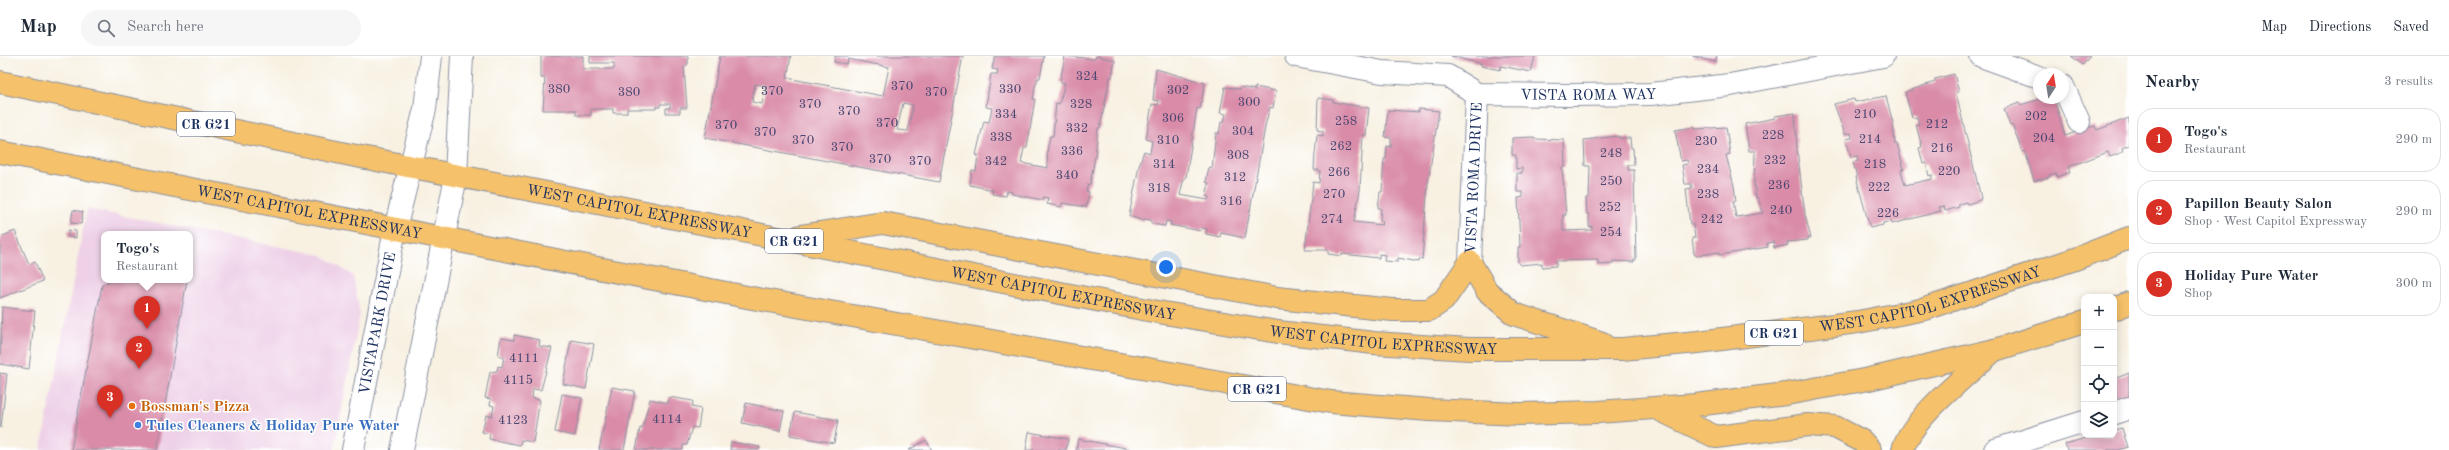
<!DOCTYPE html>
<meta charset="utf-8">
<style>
:root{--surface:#fff;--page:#f6f6f7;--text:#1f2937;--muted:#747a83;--line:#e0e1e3;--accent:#d93025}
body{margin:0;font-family:"Old Standard TT",serif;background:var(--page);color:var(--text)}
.controls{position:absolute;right:12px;bottom:12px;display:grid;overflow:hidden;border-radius:8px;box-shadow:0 2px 10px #0003}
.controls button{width:36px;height:36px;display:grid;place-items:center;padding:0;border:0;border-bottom:1px solid var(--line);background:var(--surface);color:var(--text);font:20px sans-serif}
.compass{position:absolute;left:2033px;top:12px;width:36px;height:36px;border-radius:50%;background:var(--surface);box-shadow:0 2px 10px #0003;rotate:12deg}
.you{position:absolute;left:1166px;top:211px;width:14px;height:14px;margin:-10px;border:3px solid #fff;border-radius:50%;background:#1a73e8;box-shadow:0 0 0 6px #1a73e833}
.badge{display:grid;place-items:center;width:26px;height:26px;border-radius:50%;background:var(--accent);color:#fff;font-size:13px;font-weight:700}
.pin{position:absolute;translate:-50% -33px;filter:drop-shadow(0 1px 2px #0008)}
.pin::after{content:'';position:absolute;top:21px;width:14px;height:12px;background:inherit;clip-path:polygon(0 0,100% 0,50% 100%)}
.popup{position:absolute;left:101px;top:175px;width:92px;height:52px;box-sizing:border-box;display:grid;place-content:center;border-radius:8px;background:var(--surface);filter:drop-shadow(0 1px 3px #0005);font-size:13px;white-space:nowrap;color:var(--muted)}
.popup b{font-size:15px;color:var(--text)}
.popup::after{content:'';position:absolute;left:50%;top:100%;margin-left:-8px;border:8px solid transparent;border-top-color:var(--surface)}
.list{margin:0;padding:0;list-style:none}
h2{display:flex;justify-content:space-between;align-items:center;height:52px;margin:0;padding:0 16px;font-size:17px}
h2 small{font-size:13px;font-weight:400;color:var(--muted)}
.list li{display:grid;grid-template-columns:26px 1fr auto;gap:12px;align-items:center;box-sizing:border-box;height:64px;margin:0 8px 8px;padding:0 8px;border:1px solid var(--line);border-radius:16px}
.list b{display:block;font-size:15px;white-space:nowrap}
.list p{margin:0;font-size:13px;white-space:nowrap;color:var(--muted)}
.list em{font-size:13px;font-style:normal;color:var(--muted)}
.icon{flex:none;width:22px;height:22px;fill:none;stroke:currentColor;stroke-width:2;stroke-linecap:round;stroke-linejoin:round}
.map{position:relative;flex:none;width:2129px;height:394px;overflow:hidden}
header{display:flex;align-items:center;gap:24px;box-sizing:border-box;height:56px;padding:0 20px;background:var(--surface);border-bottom:1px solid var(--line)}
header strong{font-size:19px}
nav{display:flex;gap:22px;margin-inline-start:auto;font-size:14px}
.search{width:280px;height:36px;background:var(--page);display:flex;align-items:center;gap:10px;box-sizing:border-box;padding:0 14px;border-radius:22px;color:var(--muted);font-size:15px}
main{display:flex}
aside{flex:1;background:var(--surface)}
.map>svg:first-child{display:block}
.built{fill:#eed0e7;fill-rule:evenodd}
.building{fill:#d98ba8;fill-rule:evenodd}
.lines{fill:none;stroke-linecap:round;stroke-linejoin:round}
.minor-casing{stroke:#8a90a0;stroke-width:24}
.tertiary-casing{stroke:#8a90a0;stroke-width:24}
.trunk-casing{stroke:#8a90a0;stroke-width:24}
.minor{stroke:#fff;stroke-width:22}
.tertiary{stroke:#fff;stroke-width:22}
.trunk{stroke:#f5c16b;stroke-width:22}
.food-dot{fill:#e8710a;stroke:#fff;stroke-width:1.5}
.shop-dot{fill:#3f7fe0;stroke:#fff;stroke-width:1.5}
.labels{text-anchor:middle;stroke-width:3;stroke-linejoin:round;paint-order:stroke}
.number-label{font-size:13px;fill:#4a4670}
.shield{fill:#fff;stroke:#5f6d8e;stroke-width:1}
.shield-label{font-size:14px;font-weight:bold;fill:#1b2f5e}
.street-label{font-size:15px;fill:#1b2f5e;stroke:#fff}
.food-label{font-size:15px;font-weight:bold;fill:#c56008;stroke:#fff;text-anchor:start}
.shop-label{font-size:15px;font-weight:bold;fill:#366cbe;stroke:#fff;text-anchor:start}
</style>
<header>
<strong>Map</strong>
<div class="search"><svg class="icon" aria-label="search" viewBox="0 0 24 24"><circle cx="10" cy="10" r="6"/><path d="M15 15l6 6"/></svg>Search here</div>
<nav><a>Map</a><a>Directions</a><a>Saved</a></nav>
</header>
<main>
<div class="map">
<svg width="2129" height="394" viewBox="0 0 2129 394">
<rect width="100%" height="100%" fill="#fff"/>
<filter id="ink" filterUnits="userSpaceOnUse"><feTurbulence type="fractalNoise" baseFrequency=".025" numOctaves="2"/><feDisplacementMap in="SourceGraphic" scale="8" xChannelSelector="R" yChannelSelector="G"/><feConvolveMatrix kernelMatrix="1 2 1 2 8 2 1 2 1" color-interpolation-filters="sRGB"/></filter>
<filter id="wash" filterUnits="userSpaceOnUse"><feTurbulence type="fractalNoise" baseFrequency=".012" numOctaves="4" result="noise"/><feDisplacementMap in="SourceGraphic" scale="16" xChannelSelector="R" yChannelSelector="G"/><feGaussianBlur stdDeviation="0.9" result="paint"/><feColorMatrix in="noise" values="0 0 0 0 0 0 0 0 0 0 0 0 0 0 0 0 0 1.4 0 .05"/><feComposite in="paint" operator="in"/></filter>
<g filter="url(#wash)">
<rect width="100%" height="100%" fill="#f8f1e2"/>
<path class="built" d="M87 153 322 199 353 220 360 258 334 394H41ZM104 178H190V224H104Z"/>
<g id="blocks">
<g class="building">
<polygon points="541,0 583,0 583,13 614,13 614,7 590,7 590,0 688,0 688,8 684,11 687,52 680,52 680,57 666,57 666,52 670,52 670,48 660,48 660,51 656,51 656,53 627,53 627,57 613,57 613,53 591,53 591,59 576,59 576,54 543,54 545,22 541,22"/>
<path d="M720 0H791L787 22 883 40 889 11 848 3 847 8 834 6 835 0H963L939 126 705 82ZM755 28 766 30 762 48 752 46ZM903 47 913 49 908 75 897 74Z"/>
<polygon points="995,0 1044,0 1040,22 1038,22 1035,31 1033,43 1035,43 1027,92 1024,92 1021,107 1048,112 1047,96 1050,80 1053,80 1056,47 1059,48 1065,27 1060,26 1065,0 1095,3 1096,0 1115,4 1112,21 1110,21 1100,72 1098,72 1095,101 1090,128 1088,128 1086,135 1089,136 1086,151 1062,147 1061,151 1047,148 1048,142 1043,141 1043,144 1012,138 1012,136 1007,135 1006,140 992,138 993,134 970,129 972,114 976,115 978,99 976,99 984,65 989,66 992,52 986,51 988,37 991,18 997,18 998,14 992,13"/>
<polygon points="1451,0 1535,0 1531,16 1501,10 1500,14 1481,10 1482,8"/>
<polygon points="1692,0 1717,0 1715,6"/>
<polygon points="2071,0 2090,0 2083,9"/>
<polygon points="1156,13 1205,27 1200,53 1197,52 1186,122 1184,122 1180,139 1208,144 1209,140 1206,140 1209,127 1206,126 1209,111 1212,112 1216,77 1219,78 1221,66 1224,66 1226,58 1220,57 1225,31 1240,33 1241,31 1255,34 1255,31 1276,35 1273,52 1270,51 1266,66 1245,182 1221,177 1220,181 1206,178 1207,173 1202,172 1201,175 1170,169 1171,166 1166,165 1165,170 1151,168 1151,164 1144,163 1144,165 1129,160 1139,110 1144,95 1150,97 1152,85 1146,83 1152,48 1158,49 1159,45 1153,44"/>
<polygon points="1954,18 1959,36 1956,37 1981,142 1980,144 1967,148 1966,146 1959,148 1959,151 1945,155 1944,150 1939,151 1941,155 1892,168 1891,165 1883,167 1883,169 1870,172 1856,121 1857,121 1853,106 1858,105 1857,100 1851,101 1846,83 1852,82 1851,77 1845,78 1834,48 1854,43 1855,46 1886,40 1893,67 1895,88 1897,88 1904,113 1901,114 1905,129 1932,123 1932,119 1929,120 1926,107 1923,108 1919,92 1922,91 1916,69 1919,68 1917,61 1912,62 1905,36 1935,26 1935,23"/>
<polygon points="1318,42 1333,44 1333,46 1369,52 1366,79 1363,79 1360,134 1354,166 1382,169 1383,165 1380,165 1381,152 1378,152 1380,136 1382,136 1384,103 1386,103 1387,90 1391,91 1391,82 1385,81 1388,54 1419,56 1419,53 1439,55 1428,126 1422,204 1420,203 1419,206 1398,202 1398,206 1384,205 1385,199 1379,198 1379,202 1342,198 1342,200 1328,198 1328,194 1305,194 1313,126 1319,127 1320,114 1314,114 1315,98 1317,79 1323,80 1323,75 1317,74"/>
<polygon points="2044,42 2054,42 2065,80 2091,71 2095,70 2097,74 2129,62 2129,89 2122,92 2123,96 2110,101 2108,96 2068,111 2070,116 2057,121 2056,117 2049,119 2050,121 2034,125 2025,95 2023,96 2012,69 2010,70 2004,53 2019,47 2020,49"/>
<polygon points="1795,57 1797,93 1805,159 1811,182 1808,182 1808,184 1787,186 1788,189 1774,192 1773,186 1767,187 1768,191 1732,197 1719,199 1718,196 1697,200 1694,198 1692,182 1695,182 1693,168 1690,168 1686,133 1692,132 1691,128 1685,128 1682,109 1688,108 1687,104 1681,105 1675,74 1694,71 1695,73 1726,71 1730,98 1726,99 1734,130 1736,145 1733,145 1736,161 1763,157 1758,142 1756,142 1754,126 1755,95 1749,95 1745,68 1775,62 1775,60"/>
<polygon points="1619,80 1619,82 1630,82 1631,92 1633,92 1634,109 1628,109 1628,114 1634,114 1636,204 1633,204 1634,206 1613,205 1613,208 1598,209 1598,204 1556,205 1556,210 1542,211 1542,207 1520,209 1518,207 1518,191 1520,191 1518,142 1523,141 1523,136 1517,136 1517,117 1522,117 1522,112 1516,113 1516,99 1512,99 1512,82 1534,81 1534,83 1564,84 1565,111 1562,111 1566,159 1563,159 1563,175 1592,174 1592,170 1589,171 1589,158 1587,158 1586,142 1589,142 1590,110 1585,110 1584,84"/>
<polygon points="73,154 83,156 81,168 71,167"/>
<polygon points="68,174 76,175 76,182 68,181"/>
<polygon points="15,175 29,208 35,206 43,225 0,242 0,181"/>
<polygon points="111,224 187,224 157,394 71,394 102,229"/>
<polygon points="2,251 35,255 29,313 0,308"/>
<polygon points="514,279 540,284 539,290 552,292 541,334 533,333 532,342 540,344 533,386 521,384 520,389 489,383 490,378 482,376 486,359 492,360 494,350 490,349 491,343 485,342 490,316 497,315 498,310 502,311 504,301 498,299 501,282 514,284"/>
<polygon points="571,284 594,288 586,333 563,328"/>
<polygon points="0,317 7,318 1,372 0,371"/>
<polygon points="2129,317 2129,341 2114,346 2114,323"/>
<polygon points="612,331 635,335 624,394 599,394"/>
<polygon points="562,338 582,342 575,380 555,376"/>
<polygon points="669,341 693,345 692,351 701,353 698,372 692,371 687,389 683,389 683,394 636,394 640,372 642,373 650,343 668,347"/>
<polygon points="746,347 784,355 780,375 742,367"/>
<polygon points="795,356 838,364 834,387 790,379"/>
<polygon points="2122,372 2128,391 2119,394 2067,394 2065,388 2097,379 2114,379 2114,374"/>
<polygon points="1029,376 1068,383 1066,394 1026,394"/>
<polygon points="1078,383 1131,393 1131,394 1076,394"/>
<polygon points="926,384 932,394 909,394"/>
<polygon points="731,386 760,391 759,394 730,394"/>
</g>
</g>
</g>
<g filter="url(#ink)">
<use href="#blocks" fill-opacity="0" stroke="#8a90a0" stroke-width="1"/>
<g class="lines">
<g class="minor-casing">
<g id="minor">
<path id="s1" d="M1296 0 1382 16 1448 20 1477 38 1572 39 1651 38 1730 29 1883 0"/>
<polyline points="1981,0 2039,21"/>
<polyline points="2063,30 2079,66"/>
<path id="s2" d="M1470 206 1477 38"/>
<polyline points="2114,357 2129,352"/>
<polyline points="1995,394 2084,366"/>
</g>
</g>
<g class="tertiary-casing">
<g id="tertiary">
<path id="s3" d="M353 394 395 173 425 53 431 0"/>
<polyline points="402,394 456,120 462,0"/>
</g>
</g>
<g class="trunk-casing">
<g id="trunk">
<path id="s4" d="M0 26 351 99 1158 256 1278 276 1374 287 1469 293H1622L1698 286 1858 266 1925 253 2075 203 2129 182"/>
<path id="s5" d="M0 96 752 242 1331 346 1429 354 1519 358 1598 356 1695 349 1786 338 1869 323 1995 294 2084 266"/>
<polyline points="800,180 883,167 1277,242 1393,254 1429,254 1444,244 1470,206 1487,235 1514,258 1602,287"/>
<polyline points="2114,253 2129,247"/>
<polyline points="1658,353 1716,381 1808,369 1835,371 1862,385 1870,394"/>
<path d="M1903 394C1908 365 1971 316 1994 294"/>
</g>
</g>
<use href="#minor" class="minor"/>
<use href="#tertiary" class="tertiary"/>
<use href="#trunk" class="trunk"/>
</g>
</g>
<circle class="food-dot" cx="132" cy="350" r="4"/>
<circle class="shop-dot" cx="138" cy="369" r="4"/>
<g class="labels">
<g class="number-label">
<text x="1087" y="24">324</text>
<text x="902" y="34">370</text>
<text x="559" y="37">380</text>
<text x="1010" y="37">330</text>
<text x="1178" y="38">302</text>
<text x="772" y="39">370</text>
<text x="629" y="40">380</text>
<text x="936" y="40">370</text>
<text x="1249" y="50">300</text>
<text x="810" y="52">370</text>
<text x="1081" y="52">328</text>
<text x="849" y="59">370</text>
<text x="1006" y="62">334</text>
<text x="1865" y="62">210</text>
<text x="2036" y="64">202</text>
<text x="1173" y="66">306</text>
<text x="1346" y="69">258</text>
<text x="887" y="71">370</text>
<text x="1937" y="72">212</text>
<text x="726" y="73">370</text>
<text x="1077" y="76">332</text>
<text x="1243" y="79">304</text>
<text x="765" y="80">370</text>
<text x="1773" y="83">228</text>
<text x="1001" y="85">338</text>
<text x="2044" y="86">204</text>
<text x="1870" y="87">214</text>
<text x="803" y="88">370</text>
<text x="1168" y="88">310</text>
<text x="1706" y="89">230</text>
<text x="1341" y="94">262</text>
<text x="842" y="95">370</text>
<text x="1942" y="96">216</text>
<text x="1072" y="99">336</text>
<text x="1611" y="101">248</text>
<text x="1238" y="103">308</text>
<text x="880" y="107">370</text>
<text x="1775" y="108">232</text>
<text x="920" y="109">370</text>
<text x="996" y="109">342</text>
<text x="1164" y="112">314</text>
<text x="1875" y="112">218</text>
<text x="1708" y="117">234</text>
<text x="1949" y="119">220</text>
<text x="1339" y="120">266</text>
<text x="1067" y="123">340</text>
<text x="1235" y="125">312</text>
<text x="1611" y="129">250</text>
<text x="1779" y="133">236</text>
<text x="1879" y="135">222</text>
<text x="1159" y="136">318</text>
<text x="1334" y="142">270</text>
<text x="1708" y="142">238</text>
<text x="1231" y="149">316</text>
<text x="1610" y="155">252</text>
<text x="1781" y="158">240</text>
<text x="1888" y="161">226</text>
<text x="1332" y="167">274</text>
<text x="1712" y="167">242</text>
<text x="1611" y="180">254</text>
<text x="524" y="306">4111</text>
<text x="518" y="328">4115</text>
<text x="667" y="367">4114</text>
<text x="513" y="368">4123</text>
</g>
<g class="shield">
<rect x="177" y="56" width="58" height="24" rx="3"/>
<rect x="765" y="173" width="58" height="24" rx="3"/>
<rect x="1745" y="265" width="58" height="24" rx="3"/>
<rect x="1228" y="321" width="58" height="24" rx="3"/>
</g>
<g class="shield-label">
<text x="206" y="73">CR G21</text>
<text x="794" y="190">CR G21</text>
<text x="1774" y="282">CR G21</text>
<text x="1257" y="338">CR G21</text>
</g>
<g class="street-label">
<text dy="5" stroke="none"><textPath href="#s1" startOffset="299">VISTA ROMA WAY</textPath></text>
<text dy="5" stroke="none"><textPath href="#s2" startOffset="84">VISTA ROMA DRIVE</textPath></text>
<text dy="5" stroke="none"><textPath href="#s4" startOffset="652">WEST CAPITOL EXPRESSWAY</textPath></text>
<text dy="5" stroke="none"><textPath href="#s5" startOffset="315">WEST CAPITOL EXPRESSWAY</textPath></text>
<text dy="5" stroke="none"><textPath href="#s4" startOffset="1084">WEST CAPITOL EXPRESSWAY</textPath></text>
<text dy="5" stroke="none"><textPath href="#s4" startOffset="1960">WEST CAPITOL EXPRESSWAY</textPath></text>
<text dy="5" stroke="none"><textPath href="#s3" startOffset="129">VISTAPARK DRIVE</textPath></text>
<text dy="5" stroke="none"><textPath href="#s4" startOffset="1408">WEST CAPITOL EXPRESSWAY</textPath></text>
</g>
<g class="food-label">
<text x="140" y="355">Bossman's Pizza</text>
</g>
<g class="shop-label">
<text x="146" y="374">Tules Cleaners &amp; Holiday Pure Water</text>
</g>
</g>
</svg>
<div class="controls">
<button>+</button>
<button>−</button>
<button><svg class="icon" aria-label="locate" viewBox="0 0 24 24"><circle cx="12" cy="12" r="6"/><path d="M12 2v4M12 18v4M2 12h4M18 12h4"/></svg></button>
<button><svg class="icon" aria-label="layers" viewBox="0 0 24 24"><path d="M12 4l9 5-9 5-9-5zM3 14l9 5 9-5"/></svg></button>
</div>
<svg class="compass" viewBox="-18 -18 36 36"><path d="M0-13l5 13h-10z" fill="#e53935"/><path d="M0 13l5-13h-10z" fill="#747a83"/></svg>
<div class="you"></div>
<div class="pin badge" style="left:147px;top:273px">1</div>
<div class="popup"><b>Togo's</b>Restaurant</div>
<div class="pin badge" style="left:139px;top:313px">2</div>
<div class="pin badge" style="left:110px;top:362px">3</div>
</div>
<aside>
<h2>Nearby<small>3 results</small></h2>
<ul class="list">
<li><span class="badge">1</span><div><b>Togo's</b><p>Restaurant</p></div><em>290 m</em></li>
<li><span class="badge">2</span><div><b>Papillon Beauty Salon</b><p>Shop · West Capitol Expressway</p></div><em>290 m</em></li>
<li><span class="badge">3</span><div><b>Holiday Pure Water</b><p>Shop</p></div><em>300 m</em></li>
</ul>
</aside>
</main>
